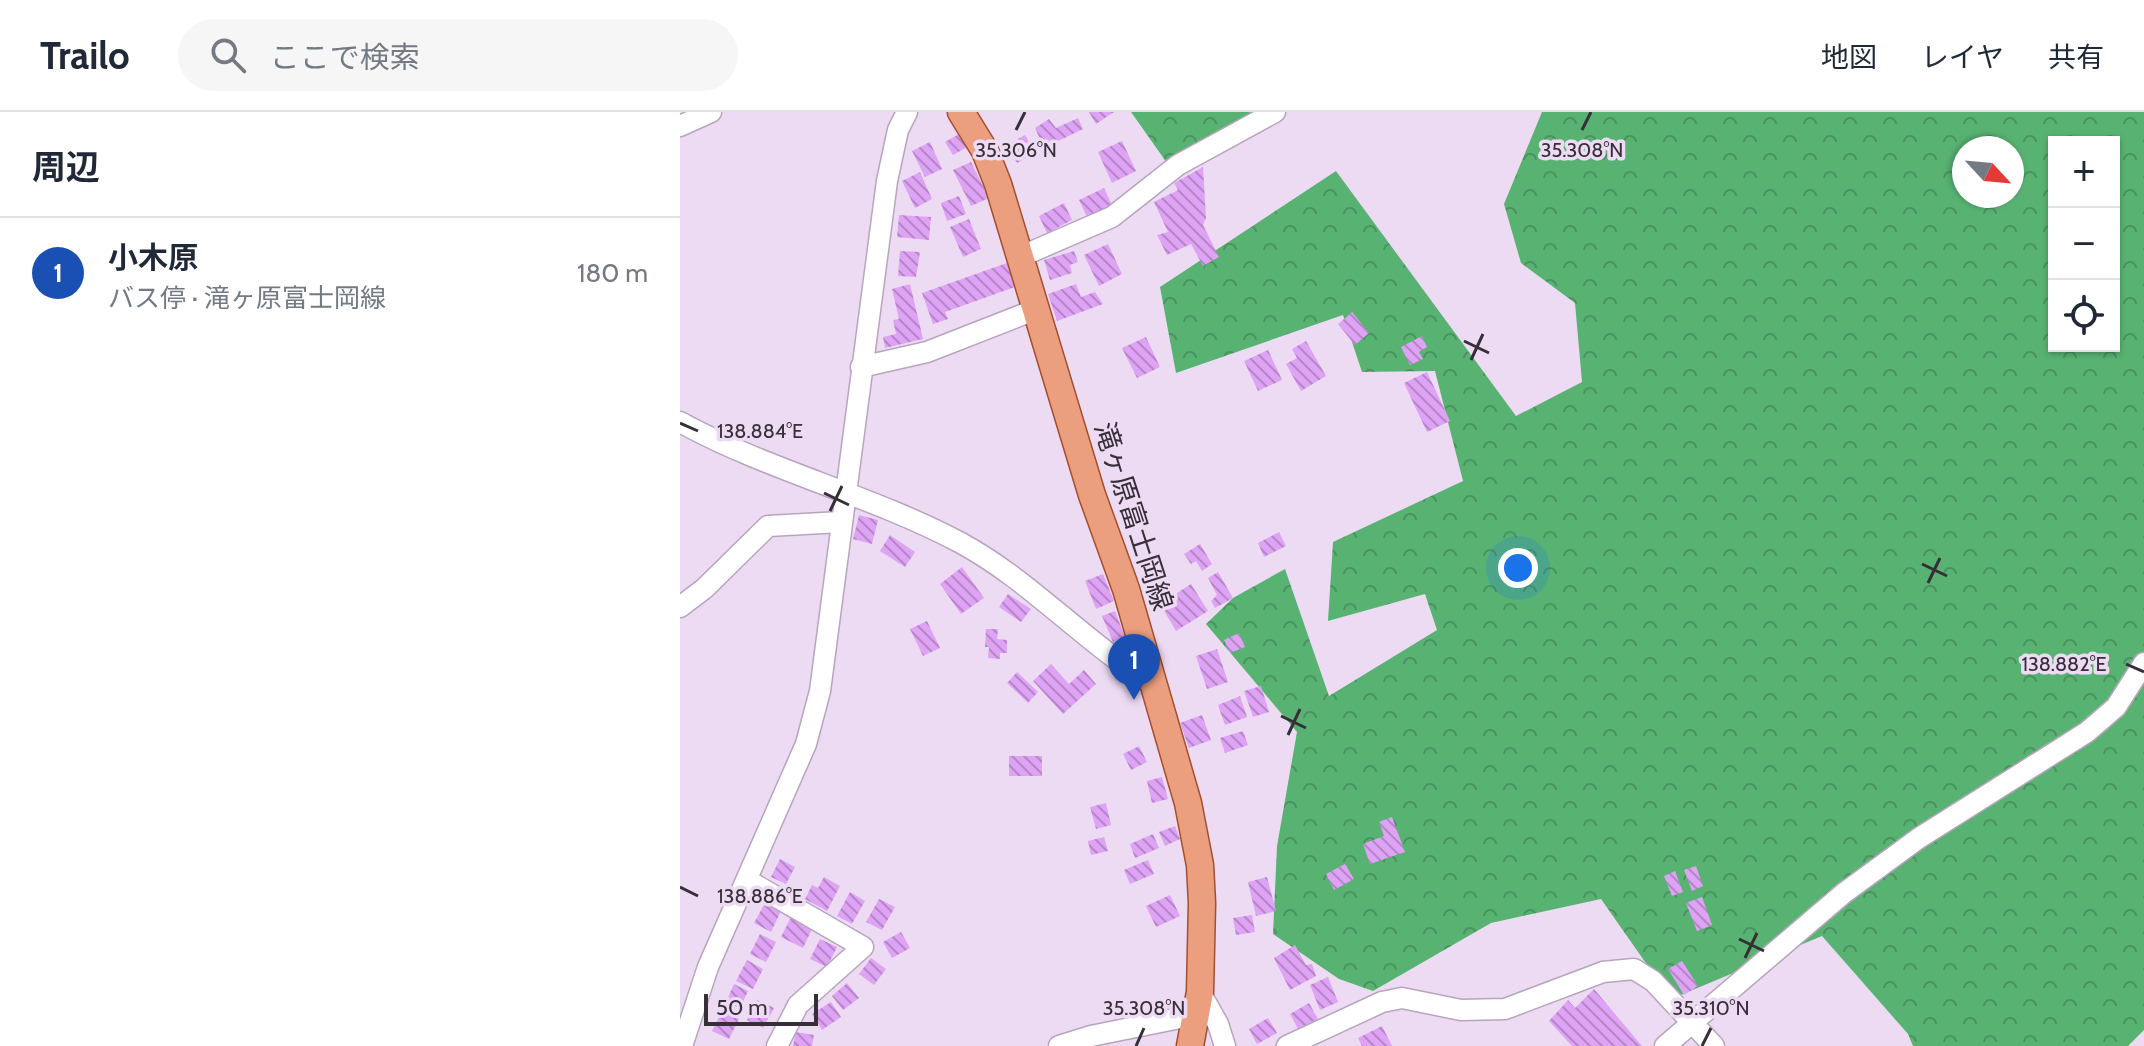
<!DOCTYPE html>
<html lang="ja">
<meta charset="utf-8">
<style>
:root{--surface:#fff;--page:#f6f6f7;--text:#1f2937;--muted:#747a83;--line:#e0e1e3;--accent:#1a73e8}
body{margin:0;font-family:Cabin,"Noto Sans JP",sans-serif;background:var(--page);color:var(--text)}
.controls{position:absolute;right:24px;top:24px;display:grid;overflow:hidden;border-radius:0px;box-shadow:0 2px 6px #0004}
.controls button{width:72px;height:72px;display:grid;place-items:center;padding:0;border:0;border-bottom:2px solid var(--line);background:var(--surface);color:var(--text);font:40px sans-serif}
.compass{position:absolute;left:1272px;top:24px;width:72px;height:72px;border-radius:50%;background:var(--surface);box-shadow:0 2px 6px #0004;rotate:116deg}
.scale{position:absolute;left:24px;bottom:20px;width:114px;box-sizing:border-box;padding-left:8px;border:4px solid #362f38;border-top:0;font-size:22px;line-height:28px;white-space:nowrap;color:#362f38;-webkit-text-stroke:6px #eddbf4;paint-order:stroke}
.you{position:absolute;left:838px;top:456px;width:28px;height:28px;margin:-20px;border:6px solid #fff;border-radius:50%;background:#1a73e8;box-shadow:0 0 0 12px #1a73e833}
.badge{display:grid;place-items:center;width:52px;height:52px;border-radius:50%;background:var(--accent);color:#fff;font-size:26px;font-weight:700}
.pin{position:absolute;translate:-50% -66px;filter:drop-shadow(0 2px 4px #0008)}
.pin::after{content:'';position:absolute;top:42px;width:28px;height:24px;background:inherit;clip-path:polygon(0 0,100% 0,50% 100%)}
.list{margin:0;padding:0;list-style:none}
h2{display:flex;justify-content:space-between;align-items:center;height:104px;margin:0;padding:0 32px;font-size:34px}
h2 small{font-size:26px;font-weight:400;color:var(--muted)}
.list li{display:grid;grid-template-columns:52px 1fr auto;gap:24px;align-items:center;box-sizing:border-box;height:112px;padding:0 32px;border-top:2px solid var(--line)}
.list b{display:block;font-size:30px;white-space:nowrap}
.list p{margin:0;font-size:26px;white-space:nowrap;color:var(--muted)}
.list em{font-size:26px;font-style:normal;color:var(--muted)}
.icon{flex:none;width:44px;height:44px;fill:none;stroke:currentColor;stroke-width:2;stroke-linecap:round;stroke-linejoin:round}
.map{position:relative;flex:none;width:1464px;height:934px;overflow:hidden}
header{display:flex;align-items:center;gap:48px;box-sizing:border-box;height:112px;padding:0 40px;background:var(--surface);border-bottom:2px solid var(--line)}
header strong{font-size:38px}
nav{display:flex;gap:44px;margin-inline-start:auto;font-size:28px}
.search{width:560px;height:72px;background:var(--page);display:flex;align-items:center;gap:20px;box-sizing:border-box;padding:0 28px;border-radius:44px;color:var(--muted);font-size:30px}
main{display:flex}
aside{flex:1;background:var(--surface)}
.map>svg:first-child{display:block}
.forest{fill:url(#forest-crowns);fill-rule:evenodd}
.building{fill:url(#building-back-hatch)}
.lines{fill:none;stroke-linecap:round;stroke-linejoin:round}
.minor-casing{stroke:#b7a5be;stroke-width:23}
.major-casing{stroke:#a44e2e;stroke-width:29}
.minor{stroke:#fff;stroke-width:20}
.major{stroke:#ec9f7e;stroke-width:26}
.ticks{fill:none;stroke:#362f38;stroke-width:3}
.labels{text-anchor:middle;stroke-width:7;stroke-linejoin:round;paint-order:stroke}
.street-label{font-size:28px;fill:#362f38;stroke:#eddbf4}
.ticks-label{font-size:20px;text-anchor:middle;fill:#362f38;stroke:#eddbf4;stroke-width:7;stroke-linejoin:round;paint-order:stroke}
</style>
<header>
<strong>Trailo</strong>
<div class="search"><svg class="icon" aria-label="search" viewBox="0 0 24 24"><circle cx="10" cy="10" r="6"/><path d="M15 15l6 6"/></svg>ここで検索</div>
<nav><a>地図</a><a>レイヤ</a><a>共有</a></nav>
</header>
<main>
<aside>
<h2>周辺<small></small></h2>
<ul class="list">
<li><span class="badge" style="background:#1a4fb4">1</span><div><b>小木原</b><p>バス停 · 滝ヶ原富士岡線</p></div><em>180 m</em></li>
</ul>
</aside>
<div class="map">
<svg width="1464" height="934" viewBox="0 0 1464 934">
<defs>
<pattern id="forest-crowns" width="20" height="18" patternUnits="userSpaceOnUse" patternTransform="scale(2)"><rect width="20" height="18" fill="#58b372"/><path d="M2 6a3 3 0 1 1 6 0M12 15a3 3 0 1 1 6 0" fill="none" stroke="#4a925f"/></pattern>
<pattern id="building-back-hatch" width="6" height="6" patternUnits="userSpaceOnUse" patternTransform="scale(2)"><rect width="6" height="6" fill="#dfa3f5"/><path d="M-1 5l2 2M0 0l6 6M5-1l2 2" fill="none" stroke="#b685c7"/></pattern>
</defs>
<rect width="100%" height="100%" fill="#eddbf4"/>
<g class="forest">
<polygon points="451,0 572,0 487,51"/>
<path d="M862 0H1464V918L1448 934H1233L1228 922 1142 824 991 887 921 787 811 811 693 879 659 867 593 822 597 734 617 620 526 512 553 486 605 457 649 584 757 518 745 482 648 509 653 430 783 369 755 259 682 260 663 203 496 261 480 175 656 59 836 304 902 270 895 191 841 151 824 92ZM1374 30H1434V234H1374ZM1284 36H1332V84H1284Z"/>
</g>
<g class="building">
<polygon points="409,0 434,0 416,12"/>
<polygon points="398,6 403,17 364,36 355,16 369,7 376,16"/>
<polygon points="279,22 287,35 273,43 265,30"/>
<polygon points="345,23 355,41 337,51 327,33"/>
<polygon points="442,29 456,59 432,71 418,40"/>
<polygon points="250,30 262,57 245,65 232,39"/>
<polygon points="291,50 309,86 291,94 273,58"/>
<polygon points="523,55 526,106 523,113 539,145 523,154 511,132 487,143 477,123 488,120 474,90 498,78 494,71"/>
<polygon points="240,60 252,87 235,96 222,69"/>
<polygon points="424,76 432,93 407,105 399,88"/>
<polygon points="279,84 286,102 267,109 261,91"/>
<polygon points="384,91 392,108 367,121 359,104"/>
<polygon points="219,103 251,105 249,128 217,125"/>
<polygon points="289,107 301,137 283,145 270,115"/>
<polygon points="428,132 442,162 419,174 404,143"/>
<polygon points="220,139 240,140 236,165 218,164"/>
<polygon points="394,139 398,150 390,153 392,161 370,168 364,148"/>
<polygon points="327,151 335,175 265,200 268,207 253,212 242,181"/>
<polygon points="230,172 243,227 205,236 203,225 216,222 213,208 219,207 212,177"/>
<polygon points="396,172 401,185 415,180 423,192 377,209 368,182"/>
<polygon points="672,200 689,221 675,233 658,212"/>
<polygon points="742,224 747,235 739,240 743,247 730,253 721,235"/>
<polygon points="466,225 480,255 457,266 442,236"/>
<polygon points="626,229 646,264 621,279 606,252 617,246 612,237"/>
<polygon points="588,238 602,268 578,279 564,249"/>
<polygon points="747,260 770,309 747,320 724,271"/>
<polygon points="179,403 198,408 192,432 173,427"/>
<polygon points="599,420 606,434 584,445 578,431"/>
<polygon points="210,423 235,440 225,455 200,439"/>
<polygon points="520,432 532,452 522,459 516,449 511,452 504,442"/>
<polygon points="282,455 304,486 281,502 260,472"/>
<polygon points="538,460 553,486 535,496 531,489 537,483 528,466"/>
<polygon points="423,462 434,489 416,497 405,469"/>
<polygon points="511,472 528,499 496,519 480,492"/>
<polygon points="328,482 351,497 341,510 319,495"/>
<polygon points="435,499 445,525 433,530 422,504"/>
<polygon points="247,509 260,536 243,544 230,517"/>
<polygon points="306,517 318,517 317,527 327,528 327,541 320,541 320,547 308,546 309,535 305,535"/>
<polygon points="559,521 565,535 550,541 544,528"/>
<polygon points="537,537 548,570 527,577 516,544"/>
<polygon points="371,552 389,572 404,558 416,572 383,602 353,569"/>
<polygon points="337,560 358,580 348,591 327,571"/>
<polygon points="581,574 589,600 573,605 564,579"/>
<polygon points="560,584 567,605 545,613 538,593"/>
<polygon points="522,603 531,628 509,636 500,611"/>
<polygon points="563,619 568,633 545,641 540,626"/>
<polygon points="459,634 467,650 451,658 443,642"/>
<rect x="329" y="644" width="33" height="20"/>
<polygon points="482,665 488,687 472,691 467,669"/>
<polygon points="426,691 431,713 416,717 410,695"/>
<polygon points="712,705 725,740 690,752 683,732 704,724 699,710"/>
<polygon points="495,714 500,727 485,734 479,720"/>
<polygon points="473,722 479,736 455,746 450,732"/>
<polygon points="424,725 428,739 411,743 408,729"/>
<polygon points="100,747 115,755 106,772 91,765"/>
<polygon points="468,748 474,762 450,772 444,758"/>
<polygon points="665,752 674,767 654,778 646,762"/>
<polygon points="1016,754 1023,774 1012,779 1004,758"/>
<polygon points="995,759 1003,780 992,784 984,764"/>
<polygon points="144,765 160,774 147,799 125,787 132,773 138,776"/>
<polygon points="587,765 596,799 576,804 568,770"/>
<polygon points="170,780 185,789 172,812 157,804"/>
<polygon points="490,783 500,804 476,815 466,794"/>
<polygon points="1022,785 1032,813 1017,819 1006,791"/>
<polygon points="199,787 215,795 202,818 186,810"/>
<polygon points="85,791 101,799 91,820 74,811"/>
<polygon points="572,803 575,820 556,823 553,806"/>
<polygon points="111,805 133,815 123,836 101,825"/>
<polygon points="221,820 230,836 212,846 203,830"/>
<polygon points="80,822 96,830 86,850 70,842"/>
<polygon points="140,827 157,835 147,855 130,847"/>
<polygon points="615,833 626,853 632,852 636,864 610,878 594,846"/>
<polygon points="191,846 206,857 194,873 179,862"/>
<polygon points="67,848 83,857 73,877 56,869"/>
<polygon points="1002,849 1018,874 1004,883 988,857"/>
<polygon points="648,865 658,890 640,898 630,873"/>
<polygon points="167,871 179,886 163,898 152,884"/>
<polygon points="54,872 68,879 60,896 46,890"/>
<polygon points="914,877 962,934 892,934 869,909 888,888 895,896"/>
<polygon points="77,888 94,896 83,916 67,908"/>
<polygon points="151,890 161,905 142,918 132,902"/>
<polygon points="629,891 638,907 618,917 610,902"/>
<polygon points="42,899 59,907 49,927 32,919"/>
<polygon points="588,906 597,921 577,932 569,917"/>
<polygon points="702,914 712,934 682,934 678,926"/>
<polygon points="116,920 134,923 132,934 113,934"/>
</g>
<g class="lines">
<g class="minor-casing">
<g id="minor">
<polyline points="0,14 31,0"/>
<polyline points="342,144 432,105 498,53 595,0"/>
<polyline points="181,255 247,240 357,197"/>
<path d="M0 310C89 359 191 383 281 431 351 469 405 531 473 572"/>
<polyline points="0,495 25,476 88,414 161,410"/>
<polyline points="67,768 183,835 118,893 97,934"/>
<polyline points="520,880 538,912 545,934"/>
<polyline points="2,934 28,855 126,632 140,579 207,69 218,18 227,0"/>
<polyline points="379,934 411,924 515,903"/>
<polyline points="607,934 702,890 722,886 781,898 825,897 923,860 954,857 973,869 1034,934"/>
<polyline points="985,934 1164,781 1239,726 1407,620 1436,595 1464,551"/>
</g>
</g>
<g class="major-casing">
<polyline id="major" points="281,0 305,39 318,72 412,383 446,477 508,691 520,753 522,791 520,880 510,934"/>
</g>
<use href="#minor" class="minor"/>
<use href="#major" class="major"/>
</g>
<path class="ticks" d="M336 18 345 0M902 18 911 0M784 229 809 241M791 248 803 222M0 311 18 319M144 381 169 393M150 399 162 374M1242 452 1267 464M1248 471 1260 446M1446 552 1464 560M601 604 626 616M608 623 620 597M0 775 18 784M1059 827 1084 839M1065 846 1077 821M456 934 464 916M1022 934 1031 916"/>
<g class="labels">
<g class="street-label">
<text transform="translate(454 404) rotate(72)" y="10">滝ヶ原富士岡線</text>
</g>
</g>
<g class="ticks-label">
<text x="336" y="45">35.306°N</text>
<text x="902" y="45">35.308°N</text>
<text x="80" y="326">138.884°E</text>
<text x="1384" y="559">138.882°E</text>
<text x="80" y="791">138.886°E</text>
<text x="464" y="903">35.308°N</text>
<text x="1031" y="903">35.310°N</text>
</g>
</svg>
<div class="controls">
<button>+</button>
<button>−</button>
<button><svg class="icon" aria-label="locate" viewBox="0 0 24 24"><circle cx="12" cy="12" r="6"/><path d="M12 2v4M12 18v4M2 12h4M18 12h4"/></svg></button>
</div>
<svg class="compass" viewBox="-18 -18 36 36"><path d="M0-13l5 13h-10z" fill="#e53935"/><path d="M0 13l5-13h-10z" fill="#747a83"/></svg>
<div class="scale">50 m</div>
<div class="you"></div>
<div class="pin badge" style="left:454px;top:588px;background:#1a4fb4">1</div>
</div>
</main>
